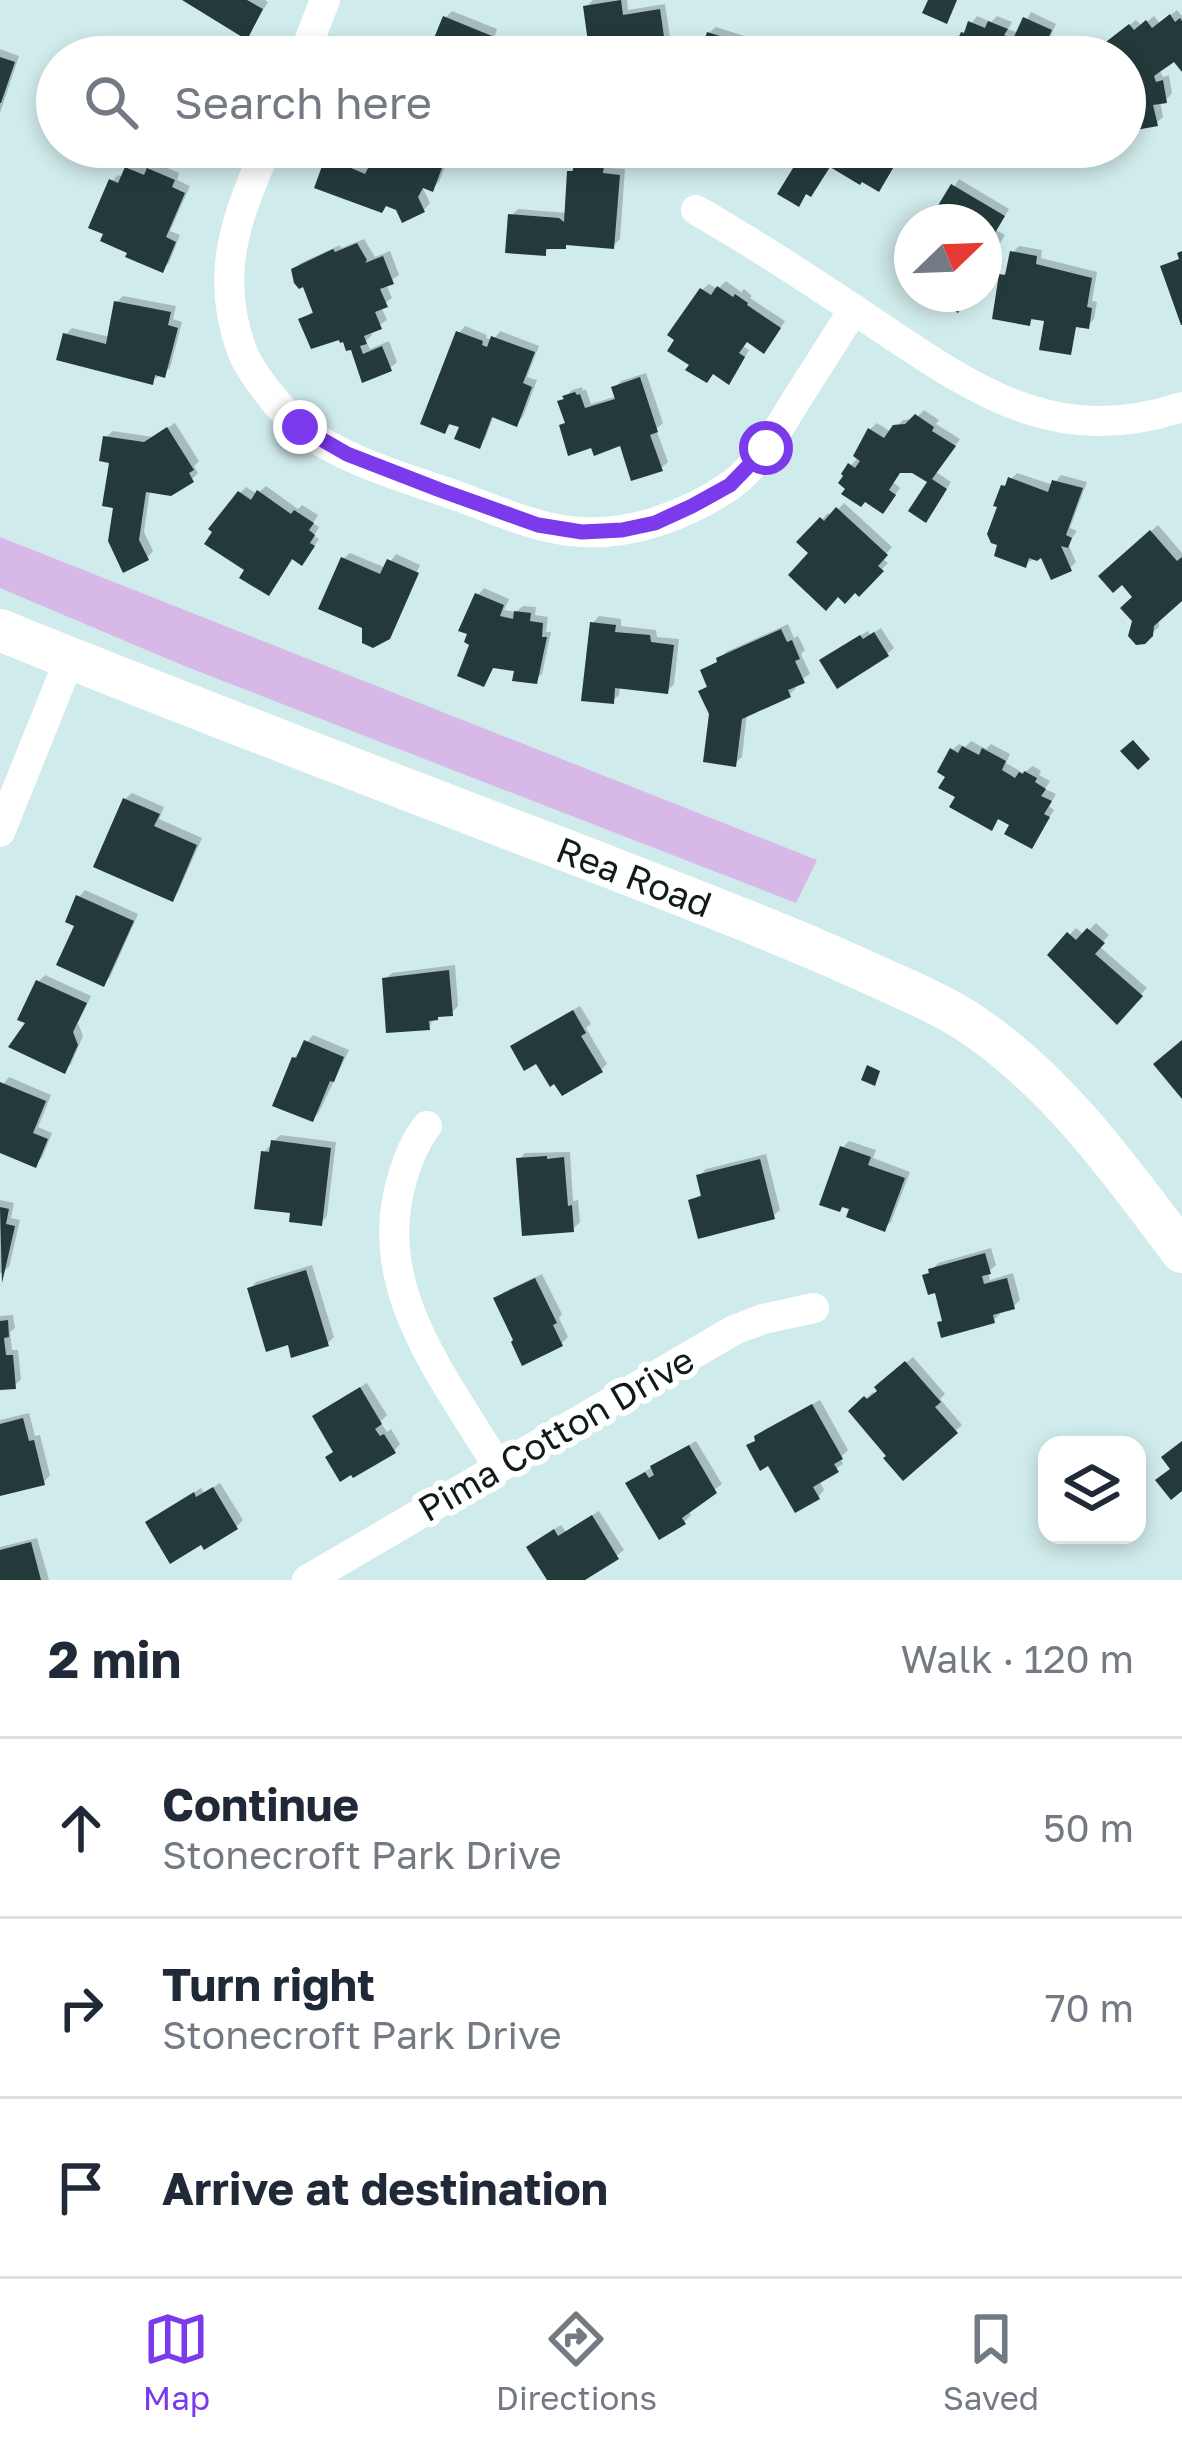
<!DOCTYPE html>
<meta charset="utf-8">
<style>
:root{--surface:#fff;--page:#f2f2f3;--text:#1f2937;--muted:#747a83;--line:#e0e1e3;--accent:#7c3aed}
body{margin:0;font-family:"Golos Text",sans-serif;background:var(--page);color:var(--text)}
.controls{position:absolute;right:36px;bottom:36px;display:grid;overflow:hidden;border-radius:24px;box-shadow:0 6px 18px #0003}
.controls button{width:108px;height:108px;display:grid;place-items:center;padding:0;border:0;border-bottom:3px solid var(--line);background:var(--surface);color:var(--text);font:60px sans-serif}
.compass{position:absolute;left:894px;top:204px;width:108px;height:108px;border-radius:50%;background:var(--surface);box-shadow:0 6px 18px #0003;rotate:67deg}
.stop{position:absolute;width:36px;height:36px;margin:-27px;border:9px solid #7c3aed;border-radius:50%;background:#fff}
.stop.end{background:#7c3aed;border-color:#fff;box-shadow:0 3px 12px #0008}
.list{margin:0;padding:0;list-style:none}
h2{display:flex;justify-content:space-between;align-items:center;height:156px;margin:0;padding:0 48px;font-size:51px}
h2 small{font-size:39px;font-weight:400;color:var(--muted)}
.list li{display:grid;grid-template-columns:78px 1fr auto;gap:36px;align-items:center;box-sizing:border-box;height:180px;padding:0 48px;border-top:3px solid var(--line)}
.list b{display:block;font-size:45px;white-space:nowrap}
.list p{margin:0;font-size:39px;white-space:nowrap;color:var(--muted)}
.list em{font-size:39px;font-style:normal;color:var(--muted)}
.icon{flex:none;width:66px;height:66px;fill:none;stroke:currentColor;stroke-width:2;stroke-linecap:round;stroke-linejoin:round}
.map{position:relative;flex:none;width:1182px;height:1580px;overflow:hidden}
.search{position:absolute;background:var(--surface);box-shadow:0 6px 18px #0003;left:36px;right:36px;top:36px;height:132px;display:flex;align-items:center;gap:30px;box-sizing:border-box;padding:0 42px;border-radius:66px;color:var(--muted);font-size:45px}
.sheet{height:696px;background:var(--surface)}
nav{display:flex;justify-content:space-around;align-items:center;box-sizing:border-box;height:168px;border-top:3px solid var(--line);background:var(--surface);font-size:33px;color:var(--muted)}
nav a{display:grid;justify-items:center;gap:6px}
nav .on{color:var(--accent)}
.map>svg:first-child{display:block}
.green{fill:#d7b8e6}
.shadow{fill:#0003}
.building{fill:#243a3a}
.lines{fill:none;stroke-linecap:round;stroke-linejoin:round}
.street{stroke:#fff;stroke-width:30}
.secondary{stroke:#fff;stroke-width:42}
.route{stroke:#7c3aed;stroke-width:15}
.labels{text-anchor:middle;stroke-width:12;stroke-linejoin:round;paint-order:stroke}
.street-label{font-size:36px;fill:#111b1b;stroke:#fff}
</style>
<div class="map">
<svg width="1182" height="1580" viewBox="0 0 1182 1580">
<rect width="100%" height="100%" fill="#d0ebeb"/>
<polygon class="green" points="0,537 817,860 796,903 182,665 0,588"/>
<g class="shadow">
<polygon points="188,0 265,0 268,2 247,36"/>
<polygon points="593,0 627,0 628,10 665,4 673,57 593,57 586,7"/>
<polygon points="1177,10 1182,16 1182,67 1174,57 1159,69 1163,77 1169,75 1172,93 1166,100 1160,101 1163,117 1156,123 1125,118 1125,57 1115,57 1112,39 1136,20 1142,26 1154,16 1160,24"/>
<polygon points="452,11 497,29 488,57 376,57 381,44 388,37 426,50 436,41 445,18"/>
<polygon points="1031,12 1056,24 1041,57 956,57 964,33 977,16 991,22 997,16 1012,22 1008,29 1019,33"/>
<polygon points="716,27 757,40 754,49 776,55 783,48 793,51 791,57 702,57 709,33"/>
<polygon points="186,47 209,55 158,57 166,49 179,54"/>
<polygon points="0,49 19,56 0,113"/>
<polygon points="382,147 435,147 432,153 448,159 439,182 432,188 421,184 430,203 424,210 398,208 324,167 337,153 372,168"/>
<polygon points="809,147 906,147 884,182 831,164 798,203 782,193"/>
<polygon points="583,150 610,152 608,168 625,169 620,239 613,246 569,242 552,246 545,252 511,216 518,209 567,213 570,172 576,166 577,157"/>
<polygon points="134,162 150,169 156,163 179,173 177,180 190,186 170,231 180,235 169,263 162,269 112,181 118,175 124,177"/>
<polygon points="959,179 1009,209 996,230 1005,235 984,270 984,222 932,222"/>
<polygon points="364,239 375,257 390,251 399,275 386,284 392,298 381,306 387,320 370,331 372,335 366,341 370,349 389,341 397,362 390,368 364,379 353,346 344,338 301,320 315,310 294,270 301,263 340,245 341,248"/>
<polygon points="1019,246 1042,250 1041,258 1097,272 1092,301 1097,302 1094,319 1088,326 1080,324 1075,346 1082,312 1076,311 1069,349 1073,349 1070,352 1048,319 1035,317 1029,323 1002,276 1010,269 1012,253"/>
<polygon points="726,281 741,292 744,289 752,296 750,298 785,321 770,344 748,339 743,346 749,350 735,375 702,290 709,284 717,289"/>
<polygon points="123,296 176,306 173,319 182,322 170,368 152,381 66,334 72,328 110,337 117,302"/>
<polygon points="465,326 487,335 486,338 493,340 500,331 539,346 527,377 537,380 523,417 516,423 494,415 485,439 479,445 463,425 453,422 445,430 459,333"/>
<polygon points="646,373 663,423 656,429 668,462 661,468 621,442 593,445 562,426 567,421 560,402 572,390 582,387 583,391 586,389 591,404 617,396 615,388 621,381"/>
<polygon points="924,410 939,420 936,424 960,439 936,472 951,482 932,513 931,482 913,470 901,470 893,482 900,488 889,504 851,465 859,457 857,455 870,429 877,423 891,432 903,420 915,419"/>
<polygon points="175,423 199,461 194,466 198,473 192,479 150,490 144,532 153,551 147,558 116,505 112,460 106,437 113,431 153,437"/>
<polygon points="1017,473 1053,485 1061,475 1087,482 1070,528 1077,531 1068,544 1076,562 1070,568 1043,554 1025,564 1004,486"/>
<polygon points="266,486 298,509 302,505 318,515 313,523 319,527 314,536 319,539 308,555 294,557 275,586 249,569 240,493 246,487 257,494"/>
<polygon points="844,503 892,547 882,558 888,563 859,593 801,542 828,513 832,516"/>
<polygon points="1158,525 1182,553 1182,597 1159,618 1159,627 1143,641 1136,597 1122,581 1102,576"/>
<polygon points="350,553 386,568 396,554 420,565 388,637 365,626 343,559"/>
<polygon points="484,588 509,599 504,610 516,612 523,606 536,607 535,615 548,617 546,632 551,632 542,674 535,680 517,668 495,665 483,684 473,643 478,595"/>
<polygon points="599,616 621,619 621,626 656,630 657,637 679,639 674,684 667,691 620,686 619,695 612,701 593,623"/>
<polygon points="788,624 794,638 798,636 805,650 801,654 810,674 794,684 796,688 789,695 747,713 742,757 735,763 701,691 709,684 703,671 720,660 726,652"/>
<polygon points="881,628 894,648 887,654 829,654 868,631 870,635"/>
<polygon points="971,741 986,749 991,744 1010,754 1006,763 1023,773 1033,766 1041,771 1039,775 1050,781 1045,789 1056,794 1049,806 1054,810 1032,845 1013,824 1000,817 992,827 959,796 952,750 959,744 965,747"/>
<polygon points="132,793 164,807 159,819 202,838 178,892 172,898 125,799"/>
<polygon points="85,890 138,914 110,977 104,983 79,897"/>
<polygon points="1096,923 1109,935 1099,946 1147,988 1117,1020 1051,955 1076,928 1084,935"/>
<polygon points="455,965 458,1006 451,1013 435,1017 429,1027 385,979 392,973"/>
<polygon points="45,975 91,996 78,1023 83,1036 71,1064 64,1070 29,1022 39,981"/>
<polygon points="580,1006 591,1024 586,1028 607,1064 601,1070 520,1040"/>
<polygon points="313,1035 349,1050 319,1112 313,1119 294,1058"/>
<polygon points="9,1077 51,1095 38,1127 52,1133 42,1158 35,1164 0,1150 0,1088"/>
<polygon points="280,1135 336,1142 327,1216 321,1223 264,1152"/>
<polygon points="849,1141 876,1150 873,1158 910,1172 891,1222 884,1228 844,1204 843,1147"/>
<polygon points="570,1152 573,1201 578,1200 580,1222 573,1229 519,1159 525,1153"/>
<polygon points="766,1154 780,1210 773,1216 691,1201 703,1193 699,1176 706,1169"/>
<polygon points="0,1200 14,1203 11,1218 20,1220 9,1267 2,1273 0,1273"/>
<polygon points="991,1248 996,1265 988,1272 990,1280 1013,1273 1020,1300 1014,1306 999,1310 1000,1314 994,1320 945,1318 937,1289 926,1276 938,1263"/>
<polygon points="312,1265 334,1337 327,1344 290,1341 250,1289 256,1282"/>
<polygon points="542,1274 562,1314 559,1318 568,1337 561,1344 497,1299 504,1292"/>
<polygon points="13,1315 15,1328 10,1332 12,1350 18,1350 21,1379 14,1386 0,1387 0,1316"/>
<polygon points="913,1357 945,1394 940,1399 962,1425 903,1477 890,1455 852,1411 873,1392 875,1395 881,1390 878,1387"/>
<polygon points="367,1383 387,1415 380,1422 387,1432 391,1429 400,1444 394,1451 336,1450 315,1416"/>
<polygon points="820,1400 848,1450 840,1458 843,1464 819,1480 824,1490 818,1497 757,1437 764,1430"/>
<polygon points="29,1413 35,1436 40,1435 50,1475 44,1482 0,1493 0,1420"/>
<polygon points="696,1441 722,1484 688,1510 691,1515 684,1522 629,1483 660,1461"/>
<polygon points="220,1483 243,1520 236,1527 149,1522 201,1488 204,1493"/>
<polygon points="599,1511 624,1550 585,1580 550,1580 536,1541 561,1525 566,1532"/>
<polygon points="37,1538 49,1580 0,1580 0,1547"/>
</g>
<g class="building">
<polygon points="182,0 247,0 263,9 247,40"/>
<polygon points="621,0 623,15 660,9 667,57 590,57 583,6"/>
<polygon points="928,0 957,0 947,24 922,13"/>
<polygon points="1170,14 1175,22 1180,18 1182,21 1182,72 1174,62 1154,76 1156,82 1163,80 1167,103 1153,105 1158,126 1125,132 1125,57 1111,57 1102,45 1129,24 1134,30 1146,20 1152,28"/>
<polygon points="443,16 492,36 484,57 372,57 379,42 421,56 424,48 432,43"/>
<polygon points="1023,17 1052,30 1040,57 952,57 956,49 954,48 961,32 964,33 968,21 985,28 988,21 1008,29 1004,35 1013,39"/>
<polygon points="707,32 752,46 749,57 699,57"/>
<polygon points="0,57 15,62 1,103 0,103"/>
<polygon points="379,147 433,147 428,159 443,165 433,192 423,188 418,197 425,212 402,223 396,210 386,206 382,213 314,188 322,166 325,167 328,158 365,174"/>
<polygon points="806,147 822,154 826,147 892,147 902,153 879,192 862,182 860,185 830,167 811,197 806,194 799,207 777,194"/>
<polygon points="574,155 605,158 603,173 620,175 614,249 566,245 566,249 546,249 546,256 505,253 508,214 559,218 564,222 567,171 573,171"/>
<polygon points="125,167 144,175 147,168 175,180 172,187 185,193 166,237 176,242 163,273 125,257 127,253 100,241 103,234 88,228 109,179 118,183"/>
<polygon points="951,184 1005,216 992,238 1000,243 984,270 984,222 928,222"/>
<polygon points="357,243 367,260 365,263 383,256 394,284 380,289 388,307 375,312 382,329 364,336 367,344 360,346 363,354 382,346 392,371 362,383 351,350 346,351 343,342 340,343 339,340 311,349 298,319 313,313 303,287 299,289 294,283 291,269 333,249 335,252"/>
<polygon points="1010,251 1037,256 1036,264 1092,278 1087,307 1092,308 1089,329 1076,327 1071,355 1039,350 1044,321 1031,319 1030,326 992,319 999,274 1005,275"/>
<polygon points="1182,251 1182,325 1181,325 1160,266 1179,259 1177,253"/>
<polygon points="717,286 733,297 735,294 748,303 747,305 781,328 764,354 747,342 739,353 745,357 729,385 713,374 707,383 685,370 689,365 667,351 674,340 667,335 700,288 711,295"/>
<polygon points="927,294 970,294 958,313"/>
<polygon points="114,301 171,312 168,325 178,328 165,378 155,375 153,385 56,360 63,333 106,344"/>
<polygon points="456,331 483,341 482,345 487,347 491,336 535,352 523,383 532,387 517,427 492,417 480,449 454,439 459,427 449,424 445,434 420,424"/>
<polygon points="640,377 658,432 650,435 663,471 631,481 620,446 594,456 591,448 568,456 559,425 565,423 557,401 564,399 562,396 575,392 577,395 580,394 585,408 615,399 611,387"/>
<polygon points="915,414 934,427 932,431 956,446 932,479 947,489 926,523 908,511 927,482 912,473 900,473 889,490 896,495 883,514 865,502 861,507 841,494 845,489 838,483 843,476 841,474 848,463 855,468 860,461 853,456 868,428 884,438 893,425 905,424"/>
<polygon points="167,427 194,470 189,473 194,482 171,496 146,492 139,540 149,560 123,573 108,541 113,508 102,506 109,463 99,461 103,436 144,442"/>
<polygon points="1008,477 1048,492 1052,480 1083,488 1066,535 1072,538 1068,548 1061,546 1072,571 1051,580 1041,558 1037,561 1029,558 1026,568 994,556 997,545 991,543 987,534 997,507 993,506 1001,485 1005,486"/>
<polygon points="257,490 291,514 294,510 314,523 309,530 315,535 310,543 315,546 302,566 292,559 269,596 239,578 244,570 204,544 212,532 208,529 238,491 251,500"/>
<polygon points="836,507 888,555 878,566 884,571 859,597 855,593 845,604 838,597 826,611 788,575 808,553 796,542 820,517 824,521"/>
<polygon points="1150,530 1177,561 1182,557 1182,601 1154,626 1153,636 1145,644 1136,645 1128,636 1132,621 1120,608 1132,597 1122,585 1113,593 1098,576"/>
<polygon points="341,557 380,574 387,559 419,573 390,639 373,648 362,643 362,628 318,609"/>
<polygon points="475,593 504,605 500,616 513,619 514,611 531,613 530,621 543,623 542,637 547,637 537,684 512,681 514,671 493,668 484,687 457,676 469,645 464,642 467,634 458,631"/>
<polygon points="590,622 616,625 615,632 650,635 651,642 674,645 668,694 615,688 614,704 581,701"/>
<polygon points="781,629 787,642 792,640 800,659 795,661 805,683 788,690 791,697 742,719 736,767 703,762 709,714 698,691 707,687 700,670 717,662 716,658"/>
<polygon points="874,632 889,656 837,689 819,660 860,635 863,639"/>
<polygon points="1133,740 1150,759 1138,770 1120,751"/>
<polygon points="962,746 979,755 982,748 1006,761 1002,770 1015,778 1019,772 1023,774 1024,771 1037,778 1035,782 1046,789 1041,796 1052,801 1044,814 1050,817 1032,849 1004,834 1009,825 998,819 992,831 949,807 955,797 938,788 945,777 937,772 950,748 958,753"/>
<polygon points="123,798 160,814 154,826 197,845 173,902 93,867"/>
<polygon points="76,895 134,921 104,987 56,965 74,926 65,922"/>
<polygon points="1087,928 1105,943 1095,954 1143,996 1117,1025 1047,955 1067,932 1076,940"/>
<polygon points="449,970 453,1016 438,1017 438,1020 429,1021 430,1030 386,1033 382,978"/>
<polygon points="36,980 87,1003 73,1032 78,1045 65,1074 8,1047 25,1023 17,1020"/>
<polygon points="573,1010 586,1033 581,1036 603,1072 562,1096 554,1084 550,1087 536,1064 524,1071 510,1046"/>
<polygon points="304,1040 344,1057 334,1082 330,1081 313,1122 272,1106 292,1057 296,1058"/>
<polygon points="1182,1040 1182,1099 1153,1064"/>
<polygon points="867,1065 880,1071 875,1086 861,1080"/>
<polygon points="0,1082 46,1101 33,1133 48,1139 36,1168 0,1153"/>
<polygon points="271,1140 331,1148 322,1226 289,1222 290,1213 254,1209 261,1151 269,1152"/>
<polygon points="840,1146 871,1157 868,1165 905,1178 885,1232 846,1217 849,1209 842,1207 840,1212 819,1205"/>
<polygon points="547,1156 547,1159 564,1157 568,1206 572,1205 574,1232 522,1236 516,1158"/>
<polygon points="760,1159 775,1219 698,1239 688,1200 701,1196 696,1175"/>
<polygon points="0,1207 9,1209 6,1224 15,1226 2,1283"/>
<polygon points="985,1253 991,1274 982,1276 984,1284 1007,1278 1015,1309 993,1315 995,1323 941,1338 937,1322 942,1321 935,1293 928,1295 922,1275 929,1273 928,1269"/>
<polygon points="306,1270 329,1346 291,1358 288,1345 266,1352 247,1288"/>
<polygon points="535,1278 557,1323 553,1325 563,1346 522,1366 511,1342 513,1340 493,1298"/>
<polygon points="8,1320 9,1337 4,1338 6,1355 13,1355 16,1389 0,1390 0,1321"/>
<polygon points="905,1361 941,1402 935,1407 958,1433 903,1481 883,1458 886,1456 848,1411 864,1396 867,1399 877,1391 874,1387"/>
<polygon points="360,1387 382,1424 375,1429 380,1436 384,1434 396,1453 353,1478 351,1475 340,1482 325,1457 333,1452 312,1416"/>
<polygon points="812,1404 843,1459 834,1464 839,1472 813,1487 820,1499 795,1513 768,1466 760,1471 746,1445 755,1441 754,1436"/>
<polygon points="23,1418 29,1441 34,1440 45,1485 0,1496 0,1424"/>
<polygon points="1182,1441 1182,1491 1171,1500 1155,1480 1170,1469 1161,1457"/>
<polygon points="689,1445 717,1493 682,1518 686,1524 659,1540 625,1483 645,1472 649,1478 654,1475 650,1466"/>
<polygon points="213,1487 238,1529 204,1550 201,1545 170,1564 145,1522 194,1492 196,1497"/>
<polygon points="592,1515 619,1559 585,1580 547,1580 526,1547 554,1529 558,1536"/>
<polygon points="31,1542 41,1580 0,1580 0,1550"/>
</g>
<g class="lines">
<g class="street">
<polyline points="303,57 325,0"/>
<path d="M267 147C237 216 214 272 241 348 249 372 282 412 301 428 343 461 410 479 460 497 499 511 540 530 582 532 632 535 687 515 728 487 758 467 777 431 795 402 815 371 834 340 854 309"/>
<path d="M696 210C755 244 812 281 868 319 971 387 1051 450 1182 407"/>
<polyline points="0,832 70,658"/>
<path d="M427 1126C415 1141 409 1157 403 1176 368 1287 444 1376 498 1467"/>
<polyline points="307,1580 734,1330 763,1319 814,1308"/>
</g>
<path class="secondary" d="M0 630C205 713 411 791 617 870 701 903 786 935 869 973 904 989 942 1004 974 1026 1059 1084 1121 1171 1182 1252"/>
</g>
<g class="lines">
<polyline class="route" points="300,427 347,454 440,490 538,525 582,532 622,530 655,523 692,506 730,485 766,448"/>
</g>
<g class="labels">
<g class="street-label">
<text transform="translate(634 877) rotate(21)" y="13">Rea Road</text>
<text transform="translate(556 1434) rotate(-30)" y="13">Pima Cotton Drive</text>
</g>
</g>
</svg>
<div class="controls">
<button><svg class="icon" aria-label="layers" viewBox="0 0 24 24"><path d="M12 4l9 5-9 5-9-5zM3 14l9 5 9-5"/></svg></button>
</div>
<svg class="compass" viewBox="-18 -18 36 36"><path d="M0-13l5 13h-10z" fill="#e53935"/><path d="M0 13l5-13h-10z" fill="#747a83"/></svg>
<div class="stop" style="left:766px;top:448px"></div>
<div class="stop end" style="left:300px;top:427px"></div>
<div class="search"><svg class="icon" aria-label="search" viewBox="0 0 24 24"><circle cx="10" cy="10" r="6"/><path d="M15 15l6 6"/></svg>Search here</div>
</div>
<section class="sheet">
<h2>2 min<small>Walk · 120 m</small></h2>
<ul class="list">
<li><svg class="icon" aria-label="ahead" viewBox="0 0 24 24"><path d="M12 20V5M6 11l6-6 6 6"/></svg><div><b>Continue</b><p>Stonecroft Park Drive</p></div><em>50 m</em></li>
<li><svg class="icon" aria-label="right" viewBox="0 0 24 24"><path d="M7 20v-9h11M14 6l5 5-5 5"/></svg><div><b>Turn right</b><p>Stonecroft Park Drive</p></div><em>70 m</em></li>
<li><svg class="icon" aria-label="arrive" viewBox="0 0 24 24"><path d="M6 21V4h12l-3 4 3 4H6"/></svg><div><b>Arrive at destination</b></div></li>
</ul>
</section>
<nav>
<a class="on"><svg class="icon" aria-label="map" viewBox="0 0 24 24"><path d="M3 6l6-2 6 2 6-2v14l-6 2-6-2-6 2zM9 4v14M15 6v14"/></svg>Map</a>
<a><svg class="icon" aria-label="directions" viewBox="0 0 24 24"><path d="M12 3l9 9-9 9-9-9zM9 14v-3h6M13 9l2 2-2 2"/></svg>Directions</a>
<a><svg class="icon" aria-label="saved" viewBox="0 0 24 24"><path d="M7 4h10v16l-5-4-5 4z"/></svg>Saved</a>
</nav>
